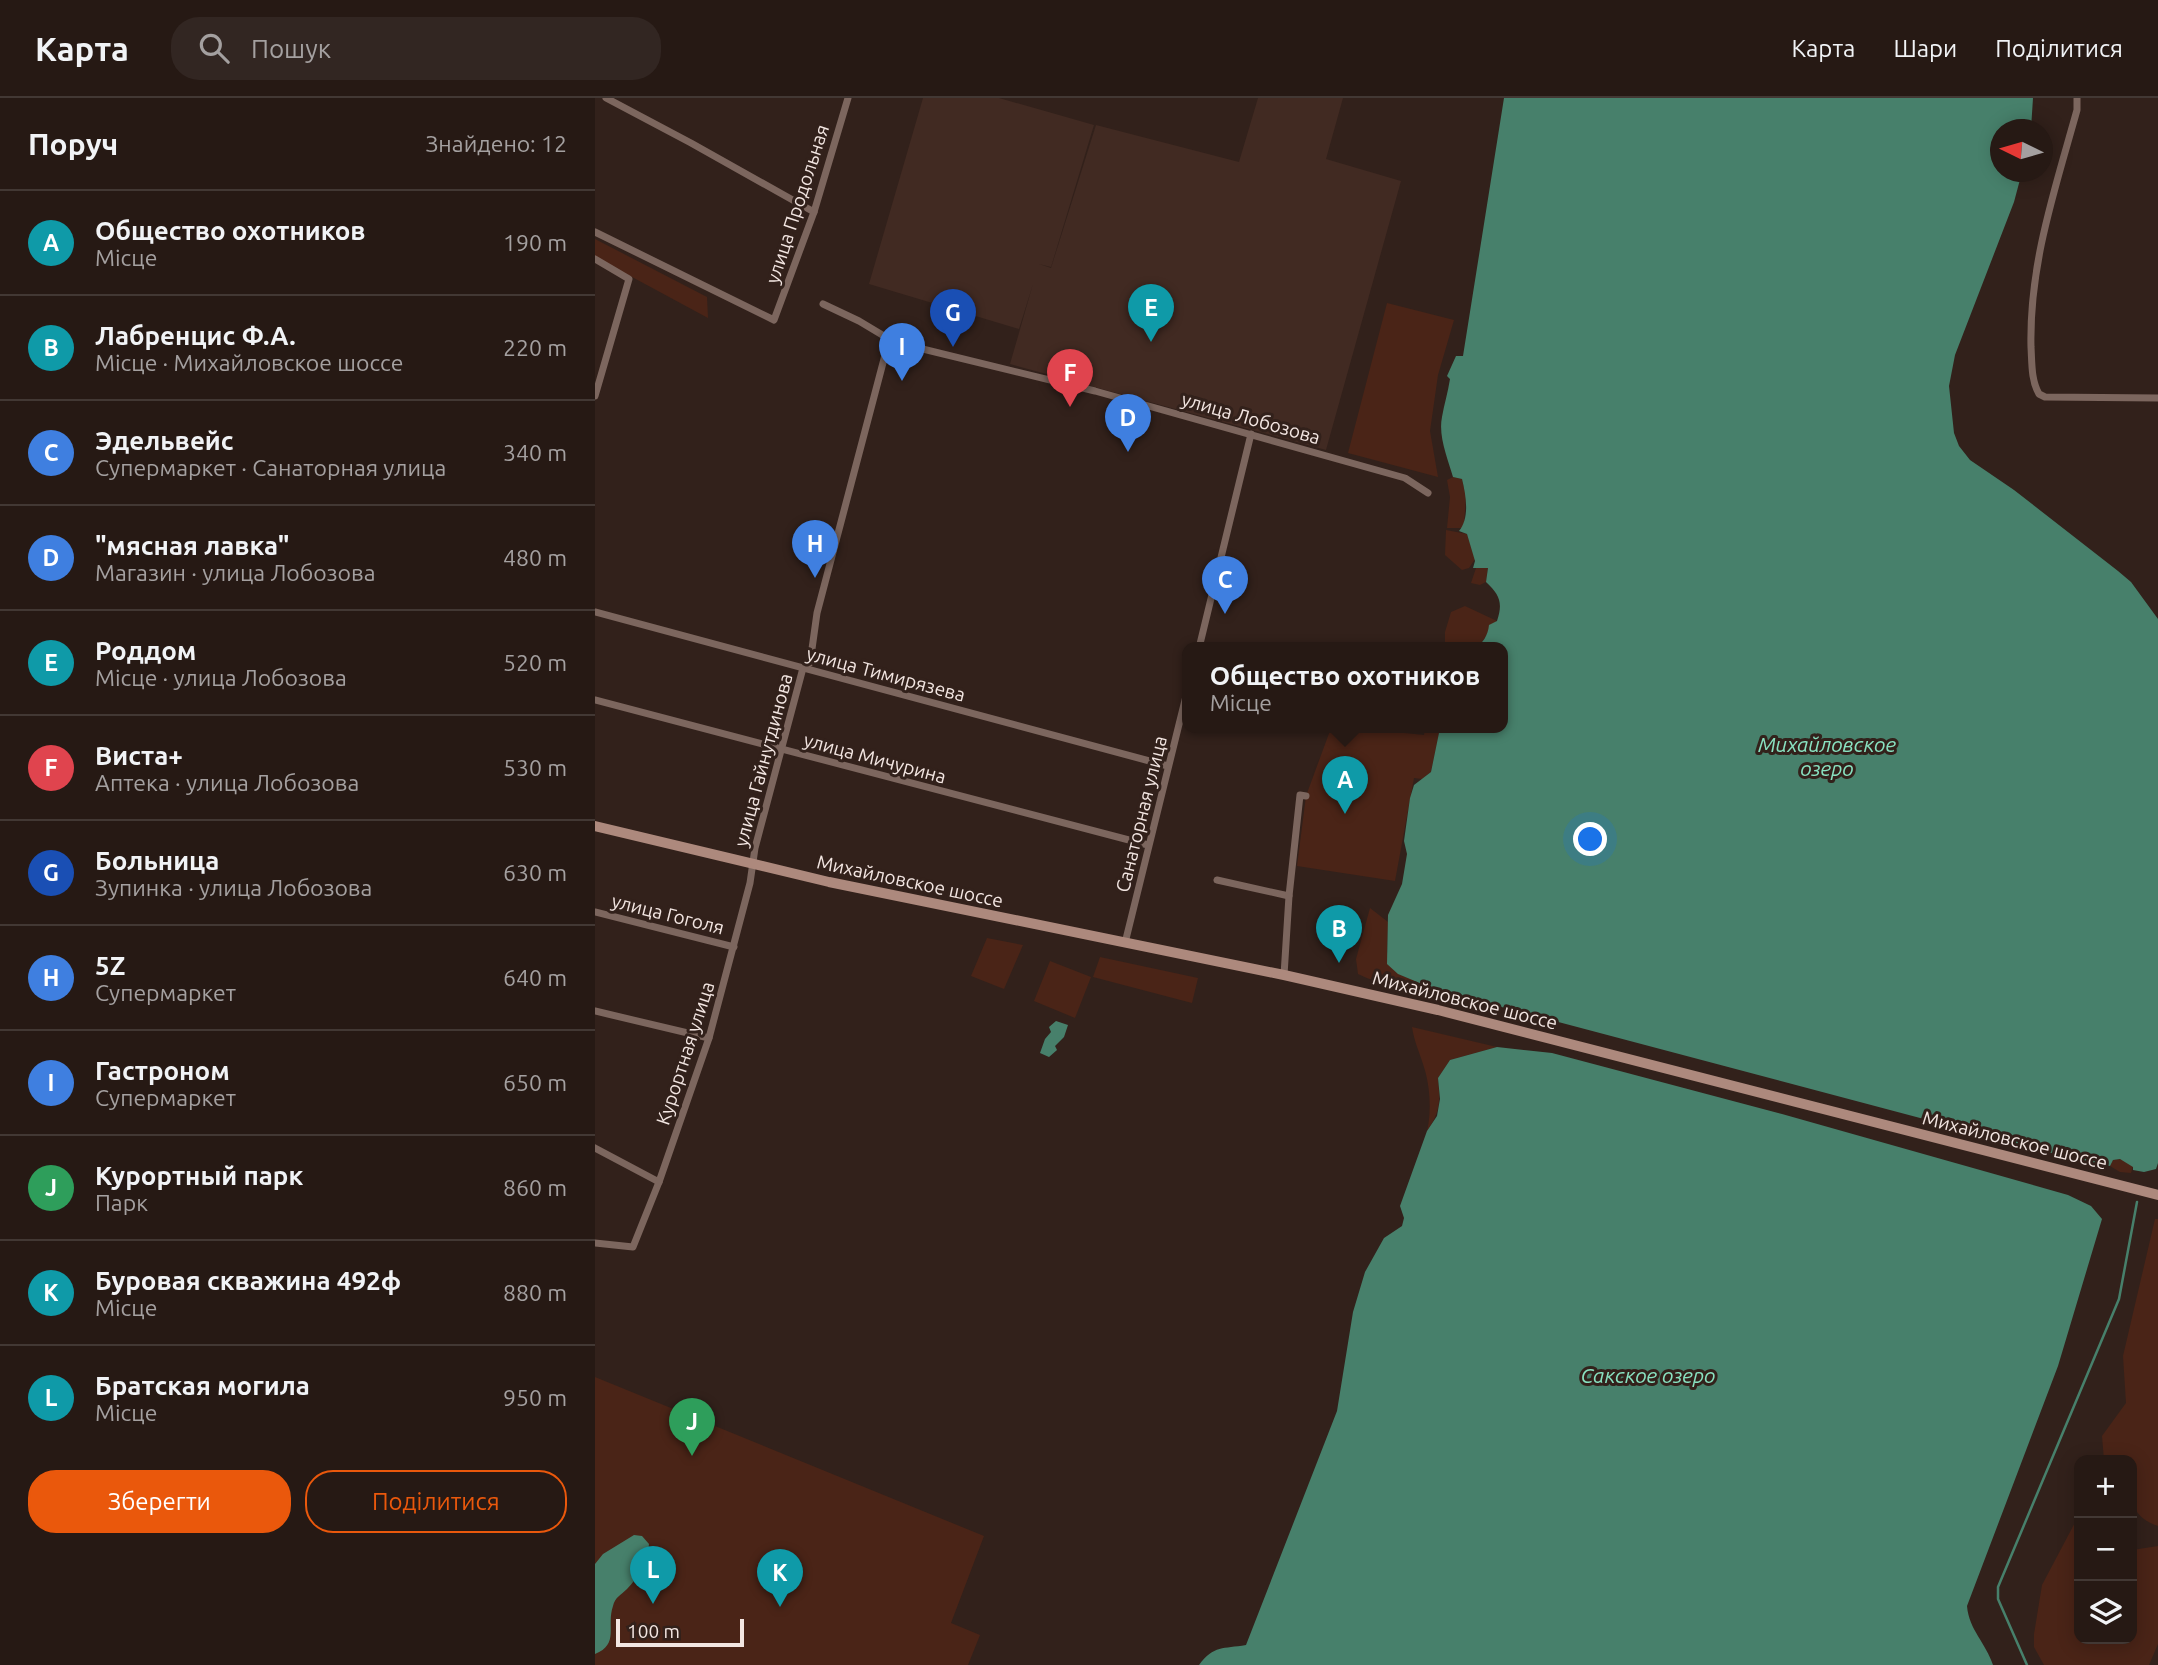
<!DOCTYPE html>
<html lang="uk">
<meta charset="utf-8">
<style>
:root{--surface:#261914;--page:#322622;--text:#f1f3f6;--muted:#a4a0a0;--line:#423834;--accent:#ea580c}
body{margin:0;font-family:Ubuntu,sans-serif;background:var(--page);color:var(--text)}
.controls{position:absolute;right:21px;bottom:21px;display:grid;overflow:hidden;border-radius:14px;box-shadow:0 4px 18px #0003}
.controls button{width:63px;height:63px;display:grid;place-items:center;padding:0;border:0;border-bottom:2px solid var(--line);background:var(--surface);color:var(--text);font:35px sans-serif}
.compass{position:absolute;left:1395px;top:21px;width:63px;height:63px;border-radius:50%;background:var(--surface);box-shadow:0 4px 18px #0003;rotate:275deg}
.scale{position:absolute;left:21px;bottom:18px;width:128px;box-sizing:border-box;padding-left:7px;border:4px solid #f3e6e2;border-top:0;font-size:19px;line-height:24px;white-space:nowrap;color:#f3e6e2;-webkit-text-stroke:5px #32211b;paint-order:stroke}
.you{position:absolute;left:996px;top:742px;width:24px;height:24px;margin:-18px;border:5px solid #fff;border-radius:50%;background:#1a73e8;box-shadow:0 0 0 10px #1a73e833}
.badge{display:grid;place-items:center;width:46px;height:46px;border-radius:50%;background:var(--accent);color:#fff;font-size:23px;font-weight:700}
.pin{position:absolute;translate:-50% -58px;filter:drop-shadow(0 2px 4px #0008)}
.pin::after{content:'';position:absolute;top:37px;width:24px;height:21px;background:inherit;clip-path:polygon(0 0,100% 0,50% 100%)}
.popup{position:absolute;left:587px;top:544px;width:326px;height:91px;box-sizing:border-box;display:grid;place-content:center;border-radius:14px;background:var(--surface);filter:drop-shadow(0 2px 5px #0005);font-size:23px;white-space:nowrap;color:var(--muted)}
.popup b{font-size:26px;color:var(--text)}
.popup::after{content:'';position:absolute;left:50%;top:100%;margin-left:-14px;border:14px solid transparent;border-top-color:var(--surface)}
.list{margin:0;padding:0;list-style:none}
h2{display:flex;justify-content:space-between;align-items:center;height:91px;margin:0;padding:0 28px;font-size:30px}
h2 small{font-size:23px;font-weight:400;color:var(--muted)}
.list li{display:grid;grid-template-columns:46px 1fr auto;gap:21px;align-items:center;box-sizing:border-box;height:105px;padding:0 28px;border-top:2px solid var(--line)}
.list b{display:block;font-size:26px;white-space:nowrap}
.list p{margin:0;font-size:23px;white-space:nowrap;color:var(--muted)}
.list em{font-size:23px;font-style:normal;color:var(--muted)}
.actions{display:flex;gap:14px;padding:21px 28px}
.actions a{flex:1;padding:16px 0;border:2px solid var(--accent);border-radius:28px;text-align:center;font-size:24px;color:var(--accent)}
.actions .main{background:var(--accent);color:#fff}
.icon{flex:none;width:38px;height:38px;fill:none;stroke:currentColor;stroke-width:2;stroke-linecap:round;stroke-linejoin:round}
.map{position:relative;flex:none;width:1563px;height:1567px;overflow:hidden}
header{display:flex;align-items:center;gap:42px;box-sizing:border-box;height:98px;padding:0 35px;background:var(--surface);border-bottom:2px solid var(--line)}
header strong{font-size:33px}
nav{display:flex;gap:38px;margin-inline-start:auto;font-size:24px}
.search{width:490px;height:63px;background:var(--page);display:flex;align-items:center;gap:18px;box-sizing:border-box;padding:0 24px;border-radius:28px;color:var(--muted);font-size:26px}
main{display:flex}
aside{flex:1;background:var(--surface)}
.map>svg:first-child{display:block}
.built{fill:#412a22}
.green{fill:#4a2417}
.water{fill:#47806b}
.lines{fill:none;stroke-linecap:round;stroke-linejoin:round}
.stream{stroke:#47806b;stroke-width:2.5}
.minor{stroke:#7c665e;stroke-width:7}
.secondary{stroke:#ad897d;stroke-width:10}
.labels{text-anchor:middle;stroke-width:6;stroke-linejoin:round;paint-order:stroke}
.street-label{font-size:19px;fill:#f3e6e2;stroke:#32211b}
.water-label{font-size:21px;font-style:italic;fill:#89e2c1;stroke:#32211b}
</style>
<header>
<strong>Карта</strong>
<div class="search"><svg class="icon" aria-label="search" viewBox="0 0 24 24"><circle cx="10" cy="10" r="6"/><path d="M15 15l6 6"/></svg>Пошук</div>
<nav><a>Карта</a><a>Шари</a><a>Поділитися</a></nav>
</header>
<main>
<aside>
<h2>Поруч<small>Знайдено: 12</small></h2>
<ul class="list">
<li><span class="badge" style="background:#0f9aa8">A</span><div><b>Общество охотников</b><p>Місце</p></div><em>190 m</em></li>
<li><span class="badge" style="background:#0f9aa8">B</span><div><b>Лабренцис Ф.А.</b><p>Місце · Михайловское шоссе</p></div><em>220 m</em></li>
<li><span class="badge" style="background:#3f7fe0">C</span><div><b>Эдельвейс</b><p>Супермаркет · Санаторная улица</p></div><em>340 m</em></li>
<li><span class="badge" style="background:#3f7fe0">D</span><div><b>&quot;мясная лавка&quot;</b><p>Магазин · улица Лобозова</p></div><em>480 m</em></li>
<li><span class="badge" style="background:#0f9aa8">E</span><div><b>Роддом</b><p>Місце · улица Лобозова</p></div><em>520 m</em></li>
<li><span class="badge" style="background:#e0444e">F</span><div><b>Виста+</b><p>Аптека · улица Лобозова</p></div><em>530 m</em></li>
<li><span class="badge" style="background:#1a4fb4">G</span><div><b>Больница</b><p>Зупинка · улица Лобозова</p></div><em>630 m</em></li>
<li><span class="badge" style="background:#3f7fe0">H</span><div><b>5Z</b><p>Супермаркет</p></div><em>640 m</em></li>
<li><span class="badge" style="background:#3f7fe0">I</span><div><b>Гастроном</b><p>Супермаркет</p></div><em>650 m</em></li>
<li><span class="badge" style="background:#2e9e5b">J</span><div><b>Курортный парк</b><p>Парк</p></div><em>860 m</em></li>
<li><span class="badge" style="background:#0f9aa8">K</span><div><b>Буровая скважина 492ф</b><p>Місце</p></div><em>880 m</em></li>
<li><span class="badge" style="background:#0f9aa8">L</span><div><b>Братская могила</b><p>Місце</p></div><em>950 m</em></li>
</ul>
<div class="actions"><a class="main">Зберегти</a><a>Поділитися</a></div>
</aside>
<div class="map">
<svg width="1563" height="1567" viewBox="0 0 1563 1567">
<rect width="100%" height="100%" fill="#32211b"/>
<polygon class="built" points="328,0 404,0 499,27 456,169 444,166 456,170 501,27 644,64 663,0 748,0 731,61 806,83 731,352 415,266 438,186 424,231 274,186"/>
<g class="green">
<polygon points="0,141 112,199 113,220 0,159"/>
<polygon points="792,205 859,222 843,277 835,333 843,379 753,355"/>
<polygon points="858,379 867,381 871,398 869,427 867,430 852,430 855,399 852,382"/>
<polygon points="851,432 872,436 880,461 874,470 867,472 850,457"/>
<polygon points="893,469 891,484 885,487 876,485 881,470"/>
<polygon points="870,508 902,523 884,548 850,550 850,534 856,514"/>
<polygon points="736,630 761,630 829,637 830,630 845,630 836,674 827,681 819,680 800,783 702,768 711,698"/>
<path d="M775 810 793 824 792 854 804 876 839 891C813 890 786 888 763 876L761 861Z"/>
<polygon points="392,840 428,847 409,891 376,878"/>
<polygon points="505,859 603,880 597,905 498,879"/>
<polygon points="455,863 496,879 480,920 439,903"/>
<path d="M817 929 902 949 855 962 843 980C845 1003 846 1013 832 1033 837 1013 835 986 828 966 824 953 819 943 817 929Z"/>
<polygon points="1525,1061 1539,1065 1536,1075 1525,1074 1515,1068 1518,1062"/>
<path d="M1560 1121H1563V1428C1529 1417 1537 1391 1537 1362H1509L1507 1338 1531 1305 1528 1258Z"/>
<polygon points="0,1279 389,1438 356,1525 385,1537 373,1567 0,1567"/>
<polygon points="1484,1417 1484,1541 1537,1541 1537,1452 1563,1448 1563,1546 1554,1567 1449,1567 1439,1549 1439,1536 1447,1487"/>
</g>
<g class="water">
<path d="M909 0H1438L1436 31 1406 32V74H1427L1419 104 1360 257 1354 288 1359 335 1364 348 1375 362 1419 392 1523 473 1536 484 1563 521V1065L1561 1071 1549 1074 1538 1072V1069L1525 1061 1518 1062 1515 1068 1472 1059 839 891 803 876 792 866 793 817 807 786 812 756 809 743 815 700 819 687 836 674 845 630H908V550H879C888 546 893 537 894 527L902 523C908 505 905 497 891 484L893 470H878L880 463 872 436 864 433C875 420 871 397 867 381L858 379C853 361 843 338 847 319 849 307 853 294 855 281L852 278 861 258H868Z"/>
<polygon points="461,923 473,927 469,939 460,948 462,952 454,959 445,955 450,941 456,934 454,929"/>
<path d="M902 949 957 955 1187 1016 1473 1097 1496 1108 1507 1121 1463 1268 1372 1508C1374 1532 1391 1545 1398 1567H604C619 1547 628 1551 651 1547L742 1313 758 1214 770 1174 789 1140 807 1128 809 1120 805 1108 832 1033 842 1018 845 1001 843 980 855 962Z"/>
<path d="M39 1437 47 1438 54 1446C53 1461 43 1480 32 1491 26 1497 20 1499 18 1508 11 1528 25 1546 0 1556V1466L8 1456Z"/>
</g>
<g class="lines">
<polyline class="stream" points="1432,1567 1403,1501 1403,1489 1524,1201 1542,1104"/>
<g class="minor">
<polyline points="11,0 96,45 219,114"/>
<path d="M1482 0V12C1460 91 1434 167 1436 249 1437 265 1436 282 1444 296L1450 299 1563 300"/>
<polyline points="0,134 179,222 219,114 253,0"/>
<polyline points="0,161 34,181 0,298"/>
<polyline points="228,206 264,223 299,244 500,293 810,380 833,395"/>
<polyline points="0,514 573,668"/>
<polyline points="604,550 656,336"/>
<polyline points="0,602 553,747"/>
<polyline points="622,782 694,798"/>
<polyline points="0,814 139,849"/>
<polyline points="530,845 592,594"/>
<polyline points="689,877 694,798 705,697 711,698"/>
<polyline points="0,913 114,940"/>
<polyline points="0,1050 64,1084"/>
<polyline points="0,1145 38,1149 64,1084 114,940 155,785 160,750 208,570 215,565 222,515 294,242"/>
</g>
<polyline class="secondary" points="0,728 234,784 689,877 843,912 1563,1097"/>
</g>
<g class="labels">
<g class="street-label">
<text transform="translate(202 106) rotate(-72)" y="7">улица Продольная</text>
<text transform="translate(656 320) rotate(16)" y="7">улица Лобозова</text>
<text transform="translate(291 576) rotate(15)" y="7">улица Тимирязева</text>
<text transform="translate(280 660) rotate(15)" y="7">улица Мичурина</text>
<text transform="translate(168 662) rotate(-75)" y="7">улица Гайнутдинова</text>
<text transform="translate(546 716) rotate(-76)" y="7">Санаторная улица</text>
<text transform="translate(315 783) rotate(12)" y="7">Михайловское шоссе</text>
<text transform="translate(73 816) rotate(14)" y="7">улица Гоголя</text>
<text transform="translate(870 902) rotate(14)" y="7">Михайловское шоссе</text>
<text transform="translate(90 955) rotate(-72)" y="7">Курортная улица</text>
<text transform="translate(1420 1042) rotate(14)" y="7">Михайловское шоссе</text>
</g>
<g class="water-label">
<text x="1232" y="654">Михайловское<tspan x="1232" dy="24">озеро</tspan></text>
<text x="1053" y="1285">Сакское озеро</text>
</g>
</g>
</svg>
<div class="controls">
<button>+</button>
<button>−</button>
<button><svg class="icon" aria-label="layers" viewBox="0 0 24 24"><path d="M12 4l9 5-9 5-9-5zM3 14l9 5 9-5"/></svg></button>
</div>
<svg class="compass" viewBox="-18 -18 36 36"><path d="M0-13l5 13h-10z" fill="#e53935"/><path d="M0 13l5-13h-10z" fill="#a4a0a0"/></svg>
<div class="scale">100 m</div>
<div class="you"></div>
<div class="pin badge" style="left:750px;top:716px;background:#0f9aa8">A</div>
<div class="popup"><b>Общество охотников</b>Місце</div>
<div class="pin badge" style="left:744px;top:865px;background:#0f9aa8">B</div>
<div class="pin badge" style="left:630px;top:516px;background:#3f7fe0">C</div>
<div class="pin badge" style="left:533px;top:354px;background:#3f7fe0">D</div>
<div class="pin badge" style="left:556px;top:244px;background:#0f9aa8">E</div>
<div class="pin badge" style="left:475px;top:309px;background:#e0444e">F</div>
<div class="pin badge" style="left:358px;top:249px;background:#1a4fb4">G</div>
<div class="pin badge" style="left:220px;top:480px;background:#3f7fe0">H</div>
<div class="pin badge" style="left:307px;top:283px;background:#3f7fe0">I</div>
<div class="pin badge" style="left:97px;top:1358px;background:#2e9e5b">J</div>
<div class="pin badge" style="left:185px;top:1509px;background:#0f9aa8">K</div>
<div class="pin badge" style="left:58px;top:1506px;background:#0f9aa8">L</div>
</div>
</main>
